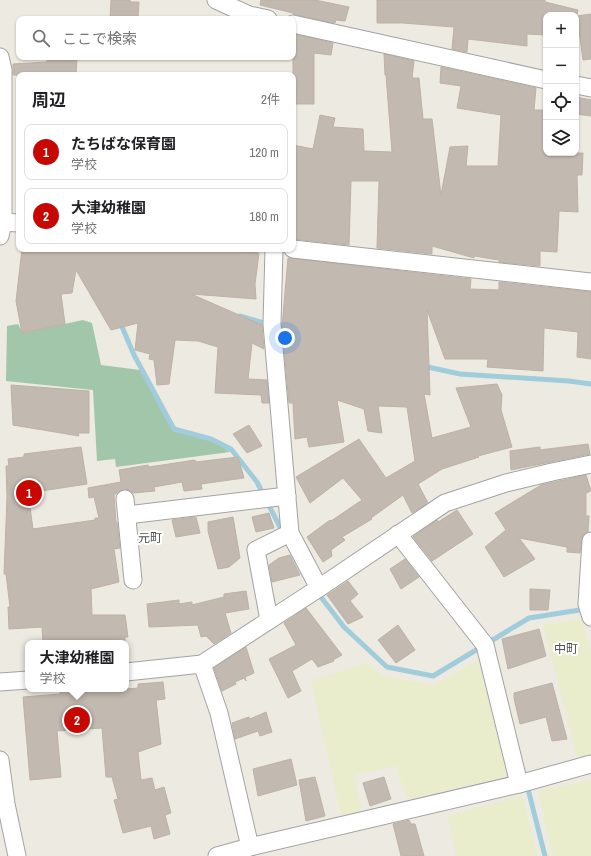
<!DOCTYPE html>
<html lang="ja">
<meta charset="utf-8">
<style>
:root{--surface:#fff;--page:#f6f6f6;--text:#202124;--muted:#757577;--line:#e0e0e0;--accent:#c70801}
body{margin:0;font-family:"Archivo Narrow","Noto Sans JP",sans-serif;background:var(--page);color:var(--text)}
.controls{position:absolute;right:12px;top:12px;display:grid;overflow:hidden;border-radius:8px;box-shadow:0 1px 3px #0004}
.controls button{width:36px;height:36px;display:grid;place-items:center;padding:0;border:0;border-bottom:1px solid var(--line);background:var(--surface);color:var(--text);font:20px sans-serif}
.you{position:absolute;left:285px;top:338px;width:14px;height:14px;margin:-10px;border:3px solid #fff;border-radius:50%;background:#1a73e8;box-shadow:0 0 0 6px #1a73e833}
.badge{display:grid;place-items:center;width:26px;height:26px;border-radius:50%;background:var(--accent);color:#fff;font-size:13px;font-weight:700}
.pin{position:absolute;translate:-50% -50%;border:2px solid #fff;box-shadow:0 1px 4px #0006}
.popup{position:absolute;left:25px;top:640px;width:104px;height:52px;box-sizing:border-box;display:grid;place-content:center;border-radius:8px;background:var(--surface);filter:drop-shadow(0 1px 3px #0005);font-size:13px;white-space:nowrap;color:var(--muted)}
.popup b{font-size:15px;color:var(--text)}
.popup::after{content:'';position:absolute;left:50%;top:100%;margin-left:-8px;border:8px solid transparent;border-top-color:var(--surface)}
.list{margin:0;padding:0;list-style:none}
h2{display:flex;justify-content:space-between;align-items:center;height:52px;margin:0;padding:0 16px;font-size:17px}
h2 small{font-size:13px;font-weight:400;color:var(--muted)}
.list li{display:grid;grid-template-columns:26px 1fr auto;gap:12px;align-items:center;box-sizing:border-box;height:56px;margin:0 8px 8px;padding:0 8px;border:1px solid var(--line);border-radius:8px}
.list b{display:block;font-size:15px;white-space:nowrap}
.list p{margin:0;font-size:13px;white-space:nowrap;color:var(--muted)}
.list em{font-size:13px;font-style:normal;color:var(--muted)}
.icon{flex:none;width:22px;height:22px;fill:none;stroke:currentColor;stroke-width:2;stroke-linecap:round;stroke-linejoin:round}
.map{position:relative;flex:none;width:591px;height:856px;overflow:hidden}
.search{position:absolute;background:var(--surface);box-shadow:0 1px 3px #0004;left:16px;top:16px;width:280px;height:44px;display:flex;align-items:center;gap:10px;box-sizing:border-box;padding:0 14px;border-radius:8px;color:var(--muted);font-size:15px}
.panel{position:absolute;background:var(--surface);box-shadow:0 1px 3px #0004;left:16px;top:72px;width:280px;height:180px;border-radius:8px}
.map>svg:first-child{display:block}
.farmland{fill:#e9edcc}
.cemetery{fill:#a2c6a9}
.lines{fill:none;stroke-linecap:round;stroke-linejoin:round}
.stream{stroke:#a1ccdb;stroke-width:5}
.building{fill:#c2b9b1;stroke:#bfb1a4}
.street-casing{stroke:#a3a3a3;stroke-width:19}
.street{stroke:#fff;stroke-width:17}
.labels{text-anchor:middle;stroke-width:4;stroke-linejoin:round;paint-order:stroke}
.neighbourhood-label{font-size:12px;fill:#4f4f4f;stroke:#fff}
</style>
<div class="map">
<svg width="591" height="856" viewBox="0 0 591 856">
<rect width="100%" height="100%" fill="#edeae1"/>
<g class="farmland">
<polygon points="582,619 591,653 591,755 578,759 543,625"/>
<polygon points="478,660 508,776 407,799 396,766 354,775 362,811 342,818 311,681 367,663 382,676 434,685"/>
<polygon points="591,780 591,856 553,856 538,791"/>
<polygon points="523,795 537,856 456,856 448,816"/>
</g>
<path class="cemetery" d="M83 320 92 323 101 365 140 370 173 431C194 436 213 439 230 452L116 467 115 459 97 461 93 390 6 381 7 326 18 324 23 333Z"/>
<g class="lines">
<g class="stream">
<polyline points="240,316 288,330"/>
<polyline points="120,322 134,355 174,429 211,439 231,449 257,482 283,533"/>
<polyline points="423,366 460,374 569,381 591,384"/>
<polyline points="317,592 344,627 387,667 433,676 529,618 586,609"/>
<polyline points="527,785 545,856"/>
</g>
</g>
<g class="building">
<polygon points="111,0 130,0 130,2 139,2 138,19 110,19"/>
<polygon points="261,0 315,0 349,7 345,21 336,20 335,23 333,23 293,14 293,13 260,5"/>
<polygon points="377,0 545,0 545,2 578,10 577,15 546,15 546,35 527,34 527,46 468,39 467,52 452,49 454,27 403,23 377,23"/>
<polygon points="591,14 591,59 583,60 577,16"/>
<polygon points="293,34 333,43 331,55 314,53 314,104 293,104"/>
<polygon points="384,54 414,61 412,78 419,78 423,119 432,119 441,195 450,147 468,146 466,166 498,166 501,115 457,108 461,86 440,83 441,67 536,88 534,110 546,110 546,153 583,153 582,175 577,175 578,212 559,211 557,252 540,251 540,266 499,262 499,260 474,256 474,258 432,246 432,254 377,248 379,181 351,181 349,245 293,239 293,145 313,149 320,115 335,118 333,127 363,129 364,151 392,152 386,75 385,75"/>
<polygon points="48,57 77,57 76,75 13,75 13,64 47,62"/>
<polygon points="576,97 591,100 591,116 576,114"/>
<polygon points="22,249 234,249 234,251 259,253 255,284 256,299 191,294 262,325 264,349 252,343 248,379 267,380 269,403 262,403 261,395 215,393 218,347 198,341 175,340 169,384 157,385 154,360 149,359 150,354 135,350 138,323 111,330 76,270 72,293 61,294 65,324 22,333 16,301"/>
<polygon points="288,258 471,279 470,289 499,290 499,282 591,292 591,359 577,357 578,332 544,328 543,371 487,367 488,359 445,359 427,310 430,395 424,394 432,438 471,427 456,388 497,384 502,395 501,410 512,447 478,456 479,457 442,469 418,484 428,503 412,513 403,495 371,518 372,519 342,537 345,540 331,550 332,556 323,562 307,537 330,520 331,521 362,500 343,478 310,503 296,477 359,439 386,478 415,461 407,407 378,406 382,433 368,431 364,409 337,400 344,442 309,447 307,437 295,439 293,403 289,403 282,327"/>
<polygon points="11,385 89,391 89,433 78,433 79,436 13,425"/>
<polygon points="249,425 262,446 247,453 233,434"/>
<polygon points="588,444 590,454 511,470 510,451 540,447 540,450"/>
<polygon points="81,447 87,484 28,493 33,529 95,520 95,518 99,518 94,497 89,498 88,488 121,482 119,470 148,465 149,467 195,460 196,462 238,457 244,478 201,484 202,489 184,491 182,482 154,487 155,491 133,493 129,490 124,489 114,495 116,522 117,522 120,548 114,549 119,582 91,589 92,615 125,615 128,637 125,637 125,643 43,643 42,627 9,629 8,607 10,607 6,574 4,574 7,497 6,466 9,466 8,459 24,457 24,454"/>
<polygon points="586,475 591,491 586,493 586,516 589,516 588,532 582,536 580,553 567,552 567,547 519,538 535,559 504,577 485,547 506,530 495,513 541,485"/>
<polygon points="457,510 473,534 432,561 413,537 437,520 438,522"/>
<polygon points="269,513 274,528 256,532 252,517"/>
<polygon points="196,517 200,533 176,537 172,520"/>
<polygon points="233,517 240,558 229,567 218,569 208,531 208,522"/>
<polygon points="290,555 300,575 272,582 269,565 279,558"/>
<polygon points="405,559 419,577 401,589 390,569"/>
<polygon points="348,581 358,594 350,601 363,617 348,624 327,595"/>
<polygon points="530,589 550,590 548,610 530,610"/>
<polygon points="246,591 249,609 225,613 231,633 214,644 206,636 201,637 198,625 149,627 147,604 179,600 179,604 192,602 192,605 224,597 224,594"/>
<polygon points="306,608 342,655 333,660 334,661 318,667 312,659 292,671 301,691 288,698 269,659 296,645 284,623"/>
<polygon points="398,625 415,650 396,663 378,640"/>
<polygon points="539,629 546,656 508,669 502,639"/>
<polygon points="246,647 254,673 245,677 246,681 244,678 235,682 236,684 222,691 214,668"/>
<polygon points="163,682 165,699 156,700 161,744 138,752 141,780 152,778 155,790 164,787 171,813 165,815 170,834 154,839 151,826 123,833 114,800 118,799 112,777 106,777 102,728 57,731 61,777 30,780 23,697 60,694 60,689 92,689 92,691 126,689 138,688 138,684"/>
<polygon points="552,683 567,739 552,741 546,717 520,724 514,698 514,693"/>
<polygon points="266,712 272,732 260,736 258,731 235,739 232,723 249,717 250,719"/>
<polygon points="291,759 297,785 258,796 253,769"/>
<polygon points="315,777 325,816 306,821 299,780"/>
<polygon points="384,777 391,799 370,806 363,783"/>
<polygon points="409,820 411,824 415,824 424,856 401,856 393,824"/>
</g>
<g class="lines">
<g class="street-casing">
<g id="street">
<polyline points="216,0 249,15 268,19"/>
<polyline points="293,24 546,80"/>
<polyline points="0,57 3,70 3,222 0,236"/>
<polyline points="576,85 591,88"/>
<polyline points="0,222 19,223"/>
<polyline points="274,249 272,324 290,533 319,588"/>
<polyline points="293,249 591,282"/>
<polyline points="125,499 133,580"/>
<polyline points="127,515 287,496"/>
<polyline points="398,534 485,645 519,784"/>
<polyline points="591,541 587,604 591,617"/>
<polyline points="269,620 256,550 290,533"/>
<polyline points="202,664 219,713 250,847"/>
<polyline points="126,672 202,664 319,588 445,503 506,483 552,472 591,464"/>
<polyline points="0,682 28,680"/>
<polyline points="0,760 6,804 17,856"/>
<polyline points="217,856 250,847 519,784 591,764"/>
</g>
</g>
<use href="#street" class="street"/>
</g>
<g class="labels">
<g class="neighbourhood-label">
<text x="150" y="542">元町</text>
<text x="566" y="653">中町</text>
</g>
</g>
</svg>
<div class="controls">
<button>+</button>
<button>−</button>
<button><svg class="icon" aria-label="locate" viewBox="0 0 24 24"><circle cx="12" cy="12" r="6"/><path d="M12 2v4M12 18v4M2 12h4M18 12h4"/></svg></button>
<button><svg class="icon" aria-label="layers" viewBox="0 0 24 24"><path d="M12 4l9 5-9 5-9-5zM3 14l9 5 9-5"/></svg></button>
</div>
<div class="you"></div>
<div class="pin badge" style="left:29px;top:493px">1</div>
<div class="pin badge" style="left:77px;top:720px">2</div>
<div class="popup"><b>大津幼稚園</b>学校</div>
<div class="search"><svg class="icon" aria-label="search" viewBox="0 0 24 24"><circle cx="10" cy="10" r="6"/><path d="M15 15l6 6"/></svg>ここで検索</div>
<section class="panel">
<h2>周辺<small>2件</small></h2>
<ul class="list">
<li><span class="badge">1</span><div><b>たちばな保育園</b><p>学校</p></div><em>120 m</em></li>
<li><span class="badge">2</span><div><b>大津幼稚園</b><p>学校</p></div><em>180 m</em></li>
</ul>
</section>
</div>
